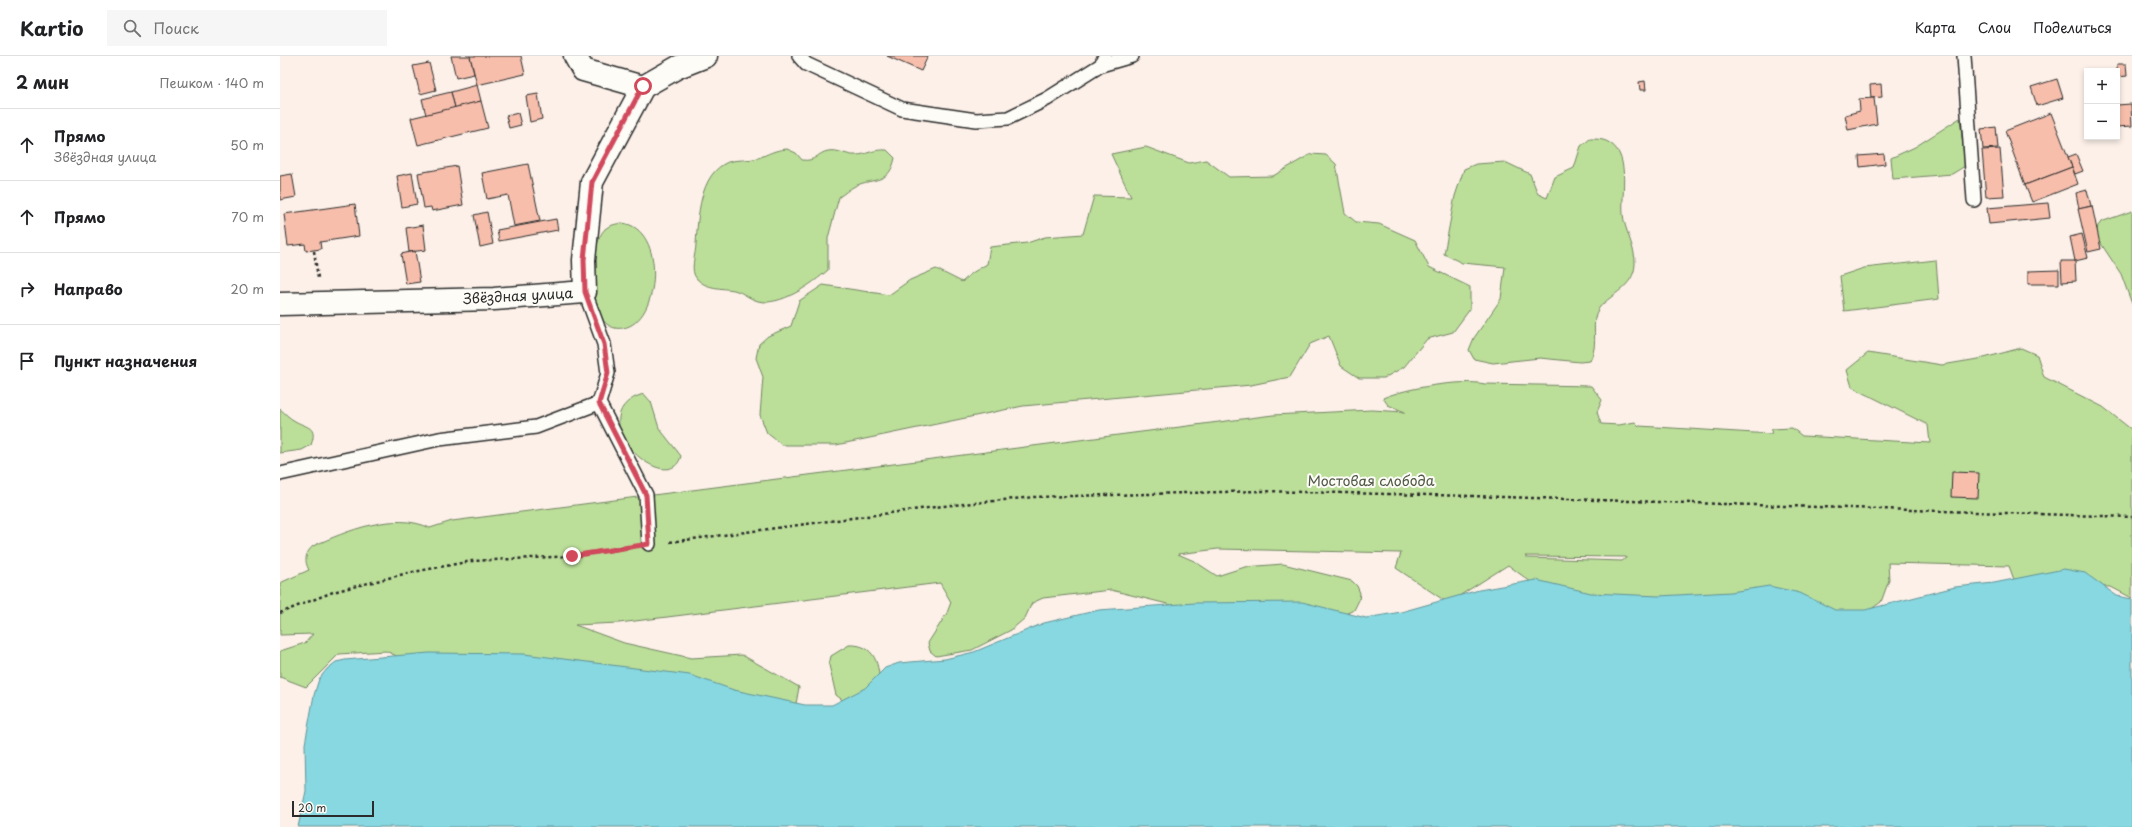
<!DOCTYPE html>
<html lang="ru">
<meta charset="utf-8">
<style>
:root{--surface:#fff;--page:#f6f6f6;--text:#202124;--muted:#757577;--line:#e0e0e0}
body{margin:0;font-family:"Playpen Sans",sans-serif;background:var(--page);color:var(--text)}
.controls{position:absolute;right:12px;top:12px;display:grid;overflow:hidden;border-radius:0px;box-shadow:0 2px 6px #0003}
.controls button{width:36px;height:36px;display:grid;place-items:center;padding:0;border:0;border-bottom:1px solid var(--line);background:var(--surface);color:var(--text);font:20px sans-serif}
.scale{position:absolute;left:12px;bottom:10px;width:82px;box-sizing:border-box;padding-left:4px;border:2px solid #2b2b2b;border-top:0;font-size:11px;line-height:14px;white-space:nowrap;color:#2b2b2b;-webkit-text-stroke:3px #fdfcf7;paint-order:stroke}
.stop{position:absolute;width:12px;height:12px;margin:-9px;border:3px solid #d1495b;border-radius:50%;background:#fff}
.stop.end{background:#d1495b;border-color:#fff;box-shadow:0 1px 4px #0008}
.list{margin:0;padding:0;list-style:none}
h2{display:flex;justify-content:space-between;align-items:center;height:52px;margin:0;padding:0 16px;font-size:17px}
h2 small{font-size:13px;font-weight:400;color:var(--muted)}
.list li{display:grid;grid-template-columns:26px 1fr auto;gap:12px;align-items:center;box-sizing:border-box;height:72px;padding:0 16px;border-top:1px solid var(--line)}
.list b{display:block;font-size:15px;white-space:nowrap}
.list p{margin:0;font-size:13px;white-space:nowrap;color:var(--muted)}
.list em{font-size:13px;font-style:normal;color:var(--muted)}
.icon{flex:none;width:22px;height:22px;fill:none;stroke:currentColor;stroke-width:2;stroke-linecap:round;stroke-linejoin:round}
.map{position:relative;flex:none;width:1852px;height:771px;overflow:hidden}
header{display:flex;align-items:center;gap:24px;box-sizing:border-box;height:56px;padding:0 20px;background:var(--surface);border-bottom:1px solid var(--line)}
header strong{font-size:19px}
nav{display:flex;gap:22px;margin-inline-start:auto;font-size:14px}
.search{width:280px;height:36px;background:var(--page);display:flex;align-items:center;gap:10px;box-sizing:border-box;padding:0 14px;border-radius:0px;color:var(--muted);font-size:15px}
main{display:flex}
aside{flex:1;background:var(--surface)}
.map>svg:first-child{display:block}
.green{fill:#bbdf99;stroke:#738562;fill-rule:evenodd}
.water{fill:#87d8e1;stroke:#629398}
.building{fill:#f7beac;stroke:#2b2b2b}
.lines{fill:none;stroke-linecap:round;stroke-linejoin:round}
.service-casing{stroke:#2b2b2b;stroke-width:16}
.minor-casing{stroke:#2b2b2b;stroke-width:25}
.path{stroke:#2b2b2b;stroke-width:2.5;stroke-dasharray:3 3;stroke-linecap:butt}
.service{stroke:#fdfcf7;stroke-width:13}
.minor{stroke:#fdfcf7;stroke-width:22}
.route{stroke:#d1495b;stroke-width:5}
.labels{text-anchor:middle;stroke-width:4;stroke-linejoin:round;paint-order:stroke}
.street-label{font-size:14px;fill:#2b2b2b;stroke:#fdfcf7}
.park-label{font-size:14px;fill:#4f5846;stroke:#fdfcf7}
</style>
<header>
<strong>Kartio</strong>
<div class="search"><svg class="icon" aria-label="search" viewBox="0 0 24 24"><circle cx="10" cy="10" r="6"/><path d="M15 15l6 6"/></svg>Поиск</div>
<nav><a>Карта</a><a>Слои</a><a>Поделиться</a></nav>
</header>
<main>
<aside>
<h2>2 мин<small>Пешком · 140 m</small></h2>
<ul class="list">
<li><svg class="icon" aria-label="ahead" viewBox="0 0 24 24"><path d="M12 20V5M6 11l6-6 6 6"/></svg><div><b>Прямо</b><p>Звёздная улица</p></div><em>50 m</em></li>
<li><svg class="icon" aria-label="ahead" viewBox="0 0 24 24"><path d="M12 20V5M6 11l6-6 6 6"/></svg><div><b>Прямо</b></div><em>70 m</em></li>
<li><svg class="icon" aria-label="right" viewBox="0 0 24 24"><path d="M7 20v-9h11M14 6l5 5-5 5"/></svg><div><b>Направо</b></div><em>20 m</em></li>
<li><svg class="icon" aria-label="arrive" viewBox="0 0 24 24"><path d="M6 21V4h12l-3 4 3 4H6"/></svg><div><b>Пункт назначения</b></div></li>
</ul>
</aside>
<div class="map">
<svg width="1852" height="771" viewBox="0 0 1852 771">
<rect width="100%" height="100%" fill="#fcf0e8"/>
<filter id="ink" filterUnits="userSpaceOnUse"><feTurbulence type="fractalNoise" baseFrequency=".025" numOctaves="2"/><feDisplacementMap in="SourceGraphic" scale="8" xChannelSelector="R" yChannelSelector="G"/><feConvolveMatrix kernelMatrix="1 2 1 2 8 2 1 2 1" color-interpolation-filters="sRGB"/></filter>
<g filter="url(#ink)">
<g class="green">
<polygon points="1680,62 1685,110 1672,118 1613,123 1611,102 1635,91"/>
<path d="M1310 83C1315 83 1322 83 1326 85 1352 96 1341 136 1343 158 1344 173 1356 193 1355 208 1354 231 1332 237 1319 252 1309 265 1320 287 1310 305L1300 306 1260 302 1213 307 1194 303 1189 294 1194 282 1221 243 1225 211 1182 207 1164 198 1175 140 1184 113 1196 108 1225 106 1250 118 1258 138 1267 142 1275 121 1294 112 1301 90Z"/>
<polygon points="866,91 909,107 926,104 949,121 993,120 1031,98 1046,99 1056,108 1065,157 1076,166 1099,168 1135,184 1149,211 1190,231 1190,253 1173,276 1147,283 1124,311 1104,322 1079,322 1061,310 1049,280 1030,288 1010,321 971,329 743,350 556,389 502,389 487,377 480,359 483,321 476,302 479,288 488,280 511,270 519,245 543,229 609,239 630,224 656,213 682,226 692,217 707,208 710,191 747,187 765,181 803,178 814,140 851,141 831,98"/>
<path d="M507 93 516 97 522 104C536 106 537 97 548 95 559 93 567 100 576 99 587 99 592 93 607 94L615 102C609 129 595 121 575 130 569 133 564 138 559 141L548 182V214C532 228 500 251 478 245 469 243 463 236 454 234 442 232 426 233 417 223 409 215 416 198 416 188 418 162 419 118 448 106 457 103 468 105 478 102 489 98 494 94 507 93Z"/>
<polygon points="1852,155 1852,248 1841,218 1816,180 1818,170 1821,166"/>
<path d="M342 167C387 172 381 266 343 272 305 279 307 191 325 173 330 169 336 168 342 167Z"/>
<polygon points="1656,204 1659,243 1564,255 1560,220 1584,212"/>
<path d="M1741 292 1757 299 1764 321 1823 351 1852 374V542L1831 531 1736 529 1729 510 1608 507 1609 524 1601 546 1576 564 1279 547 1228 509 1168 547 1116 512 1121 497 938 493 898 498 914 505 937 520 965 511 1003 508 1072 525 1077 530 1080 537 1079 544 1074 554 1056 562H944L831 534 763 542 752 547 745 562 731 574 692 594 656 600 650 595 648 587 667 557 671 546 660 527 339 567 295 569 344 587 411 602 462 599 519 631 516 648 170 625 106 595 59 598 26 631 0 621V595L25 587 33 578 0 579V527L29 514C24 505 25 497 33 490 67 475 114 455 150 472L172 465 993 359 1092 354 1125 356 1108 349 1103 342C1126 332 1181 323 1205 328L1311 330 1322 344 1317 356 1321 368 1339 369 1355 366 1359 370 1491 378 1492 373 1512 372 1522 380 1650 387 1648 369 1572 331 1567 314 1588 297 1662 309 1704 302ZM1245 500 1346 501V502L1342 505 1248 502Z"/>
<path d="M364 338 371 346 379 372 401 400C391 438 321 383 343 351 348 344 356 340 364 338Z"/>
<path d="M0 353C5 357 9 362 15 365 27 372 38 370 31 389L22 394 0 397Z"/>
<path d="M569 589C596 588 599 609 600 631L569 649 556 639 549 609 551 600Z"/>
</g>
<polygon class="water" points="1784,513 1805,517 1837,540 1852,543 1852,771 18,771 26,735 25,688 34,639 39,623 47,613 56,606 65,604 149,597 244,598 410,619 454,634 525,649 552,649 585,632 605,612 619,607 665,603 694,596 764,567 819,554 915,547 1022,546 1086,562 1121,556 1199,534 1256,524 1311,537 1379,540 1451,536 1489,530 1520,537 1555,554 1585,554 1675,531 1714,527"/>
<g class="building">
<polygon points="171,0 190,0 194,18 176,22"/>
<polygon points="190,0 241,0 245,18 197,29"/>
<polygon points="607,0 648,0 641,15"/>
<polygon points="149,7 156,34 140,38 133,10"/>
<polygon points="1837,8 1846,8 1847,20 1837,21"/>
<polygon points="1777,23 1783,42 1757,50 1751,31"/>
<polygon points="1365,25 1366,34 1360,34 1359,26"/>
<polygon points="1601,28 1602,41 1591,42 1590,29"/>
<polygon points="197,29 201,45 175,52 171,36"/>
<polygon points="171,36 175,52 146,59 142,43"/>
<polygon points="258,38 262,63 250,66 246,40"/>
<polygon points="1594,42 1597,68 1568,74 1565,59 1580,55 1579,43"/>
<polygon points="201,45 208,72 138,89 131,62"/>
<polygon points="1851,48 1852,70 1837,71 1837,49"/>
<polygon points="238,57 241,69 229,72 226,60"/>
<polygon points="1771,57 1792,111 1745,129 1725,75"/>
<polygon points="1716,71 1718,92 1703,93 1701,73"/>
<polygon points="1720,93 1724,140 1706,141 1702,94"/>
<polygon points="1604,98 1605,108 1580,111 1579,100"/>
<polygon points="1796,98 1803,115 1795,118 1788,101"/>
<polygon points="248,108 260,165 234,170 228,139 207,143 202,117"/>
<polygon points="177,110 183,149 152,155 151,151 144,152 138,117"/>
<polygon points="1792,111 1798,128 1752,146 1745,129"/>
<polygon points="132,117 137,148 122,151 117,120"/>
<polygon points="12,118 16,141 0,144 0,120"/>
<polygon points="1807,134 1811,150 1799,153 1796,137"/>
<polygon points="1768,147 1770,162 1709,168 1707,152"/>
<polygon points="75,148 79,180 40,186 41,193 26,195 25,188 8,190 4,158"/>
<polygon points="1812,150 1821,193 1808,196 1798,153"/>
<polygon points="207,156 213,188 200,191 194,159"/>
<polygon points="276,163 278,174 219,185 217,174"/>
<polygon points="143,169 146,194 129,196 126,172"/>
<polygon points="1802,178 1808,202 1795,205 1790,181"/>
<polygon points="135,195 140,226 126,228 121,198"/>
<polygon points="1781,205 1795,205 1796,225 1782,226"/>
<polygon points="1779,214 1779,228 1748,228 1748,215"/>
<polygon points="1672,416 1699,417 1698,442 1671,441"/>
</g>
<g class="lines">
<g class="service-casing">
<g id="service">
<polyline points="519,0 526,8 622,53 696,64 728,62 767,43 821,9 825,0"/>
<polyline points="1684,0 1694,144"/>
<polyline points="821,9 852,0"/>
<polyline points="305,236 324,288 328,317 319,347 366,439 369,488"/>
<polyline points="0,418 159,383 256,371 319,347"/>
</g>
</g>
<g class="minor-casing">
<g id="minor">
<polyline points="295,0 303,14 363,31"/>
<polyline points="0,248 214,243 305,236 304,204 312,126 363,31 398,11 426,0"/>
</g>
</g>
<g class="path">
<polyline points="34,195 38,222"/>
<polyline points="390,486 663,450 754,441 981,435 1192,440 1852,461"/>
<polyline points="0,557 53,536 128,517 192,505 293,500 349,491"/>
</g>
<use href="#service" class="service"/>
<use href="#minor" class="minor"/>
</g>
</g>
<g class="lines" filter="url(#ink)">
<polyline class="route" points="292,500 369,488 366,439 319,347 328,317 324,288 305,236 304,204 312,126 363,30"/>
</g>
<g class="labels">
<g class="street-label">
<text transform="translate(238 240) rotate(-3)" y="5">Звёздная улица</text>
</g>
<g class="park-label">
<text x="1091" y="430">Мостовая слобода</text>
</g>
</g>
</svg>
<div class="controls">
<button>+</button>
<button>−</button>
</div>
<div class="scale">20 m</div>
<div class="stop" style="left:363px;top:30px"></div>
<div class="stop end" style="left:292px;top:500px"></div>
</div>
</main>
